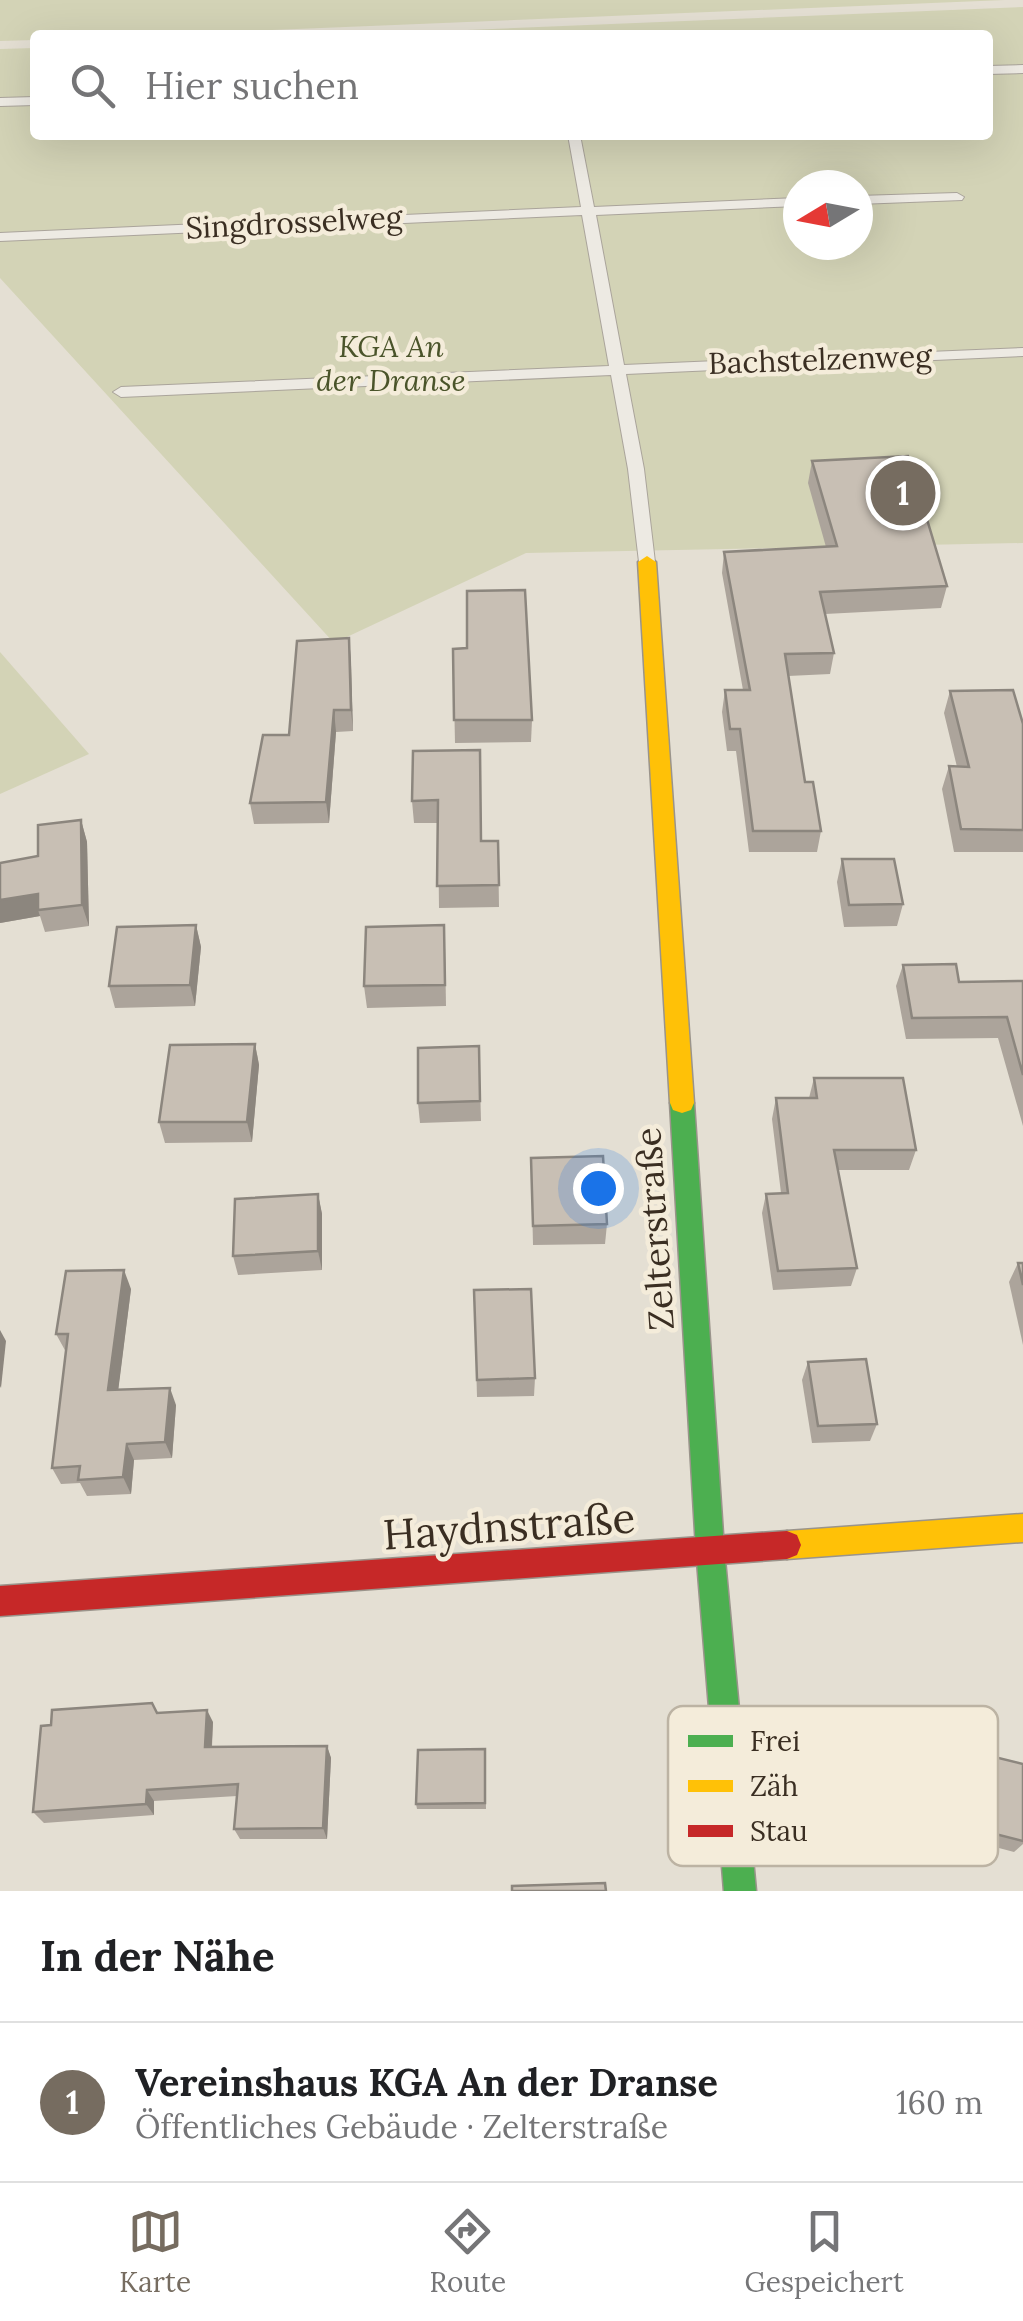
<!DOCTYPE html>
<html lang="de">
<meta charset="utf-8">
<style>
:root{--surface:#fff;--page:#f6f6f6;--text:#202124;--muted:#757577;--line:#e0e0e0;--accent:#766c60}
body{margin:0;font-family:Lora,serif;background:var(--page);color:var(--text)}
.compass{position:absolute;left:783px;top:170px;width:90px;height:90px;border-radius:50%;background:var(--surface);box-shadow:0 10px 40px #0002;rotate:260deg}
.you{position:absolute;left:598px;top:1188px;width:35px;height:35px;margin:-25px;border:8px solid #fff;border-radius:50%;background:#1a73e8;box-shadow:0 0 0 15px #1a73e833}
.badge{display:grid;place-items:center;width:65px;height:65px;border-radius:50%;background:var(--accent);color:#fff;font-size:32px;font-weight:700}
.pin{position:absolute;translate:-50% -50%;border:5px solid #fff;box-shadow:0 2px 10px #0006}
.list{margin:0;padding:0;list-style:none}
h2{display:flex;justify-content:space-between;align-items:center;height:130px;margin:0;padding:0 40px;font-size:42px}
h2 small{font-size:32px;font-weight:400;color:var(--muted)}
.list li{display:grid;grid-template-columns:65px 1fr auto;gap:30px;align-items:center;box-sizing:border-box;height:160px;padding:0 40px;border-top:2px solid var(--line)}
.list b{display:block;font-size:38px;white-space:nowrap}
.list p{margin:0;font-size:32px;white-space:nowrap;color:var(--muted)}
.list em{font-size:32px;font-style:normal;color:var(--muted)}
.icon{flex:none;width:55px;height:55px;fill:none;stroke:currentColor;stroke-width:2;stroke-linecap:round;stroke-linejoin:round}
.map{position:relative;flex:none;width:1023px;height:1891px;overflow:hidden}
.search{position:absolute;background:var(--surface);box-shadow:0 10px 40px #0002;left:30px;right:30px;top:30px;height:110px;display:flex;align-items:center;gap:25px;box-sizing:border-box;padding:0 35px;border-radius:10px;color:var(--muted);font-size:38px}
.sheet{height:290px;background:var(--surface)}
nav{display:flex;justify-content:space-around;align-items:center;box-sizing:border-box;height:140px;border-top:2px solid var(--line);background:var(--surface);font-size:28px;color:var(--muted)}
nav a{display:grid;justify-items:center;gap:5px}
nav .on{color:var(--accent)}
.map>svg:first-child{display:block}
.green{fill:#d3d3b6;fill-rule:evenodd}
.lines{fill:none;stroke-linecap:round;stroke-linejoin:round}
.lane-casing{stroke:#aaa49b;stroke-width:2}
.fast-casing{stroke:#9a948b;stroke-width:3}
.slow-casing{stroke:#9a948b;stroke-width:3}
.jam-casing{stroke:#9a948b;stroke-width:3}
.lane{fill:#edeae3;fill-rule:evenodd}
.fast{fill:#4caf50;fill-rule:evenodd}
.slow{fill:#ffc107;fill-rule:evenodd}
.jam{fill:#c62828;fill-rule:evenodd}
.wall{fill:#aca49b}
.shaded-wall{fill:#8c867e}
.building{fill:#c8bfb4;stroke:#8c867e;stroke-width:2.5}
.labels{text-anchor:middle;stroke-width:9;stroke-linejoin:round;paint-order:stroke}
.far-street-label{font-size:30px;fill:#3a2e22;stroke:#f4ecda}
.far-park-label{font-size:30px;font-style:italic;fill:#4a542a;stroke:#f4ecda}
.street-label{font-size:35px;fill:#3a2e22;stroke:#f4ecda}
.near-street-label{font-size:42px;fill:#3a2e22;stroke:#f4ecda}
.key{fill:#f4ecda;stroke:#bcb3a3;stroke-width:2.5}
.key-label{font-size:28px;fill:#3a2e22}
</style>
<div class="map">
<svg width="1023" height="1891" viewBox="0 0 1023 1891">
<rect width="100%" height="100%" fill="#e4dfd3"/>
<g class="green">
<polygon points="0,0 1005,0 149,35 35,35 35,40 0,41"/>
<path d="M1023 7V543L526 553 334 643 0 278V49L35 48V135H988V35H345ZM798 185H858V245H798Z"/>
<polygon points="0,652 89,754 0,794"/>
</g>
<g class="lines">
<g class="lane-casing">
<g id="lane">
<polygon points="1023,65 1023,73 988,74 988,66"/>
<polygon points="35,97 35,105 0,106 0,98"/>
<polygon points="568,135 580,135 594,207 798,198 798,206 596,215 624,365 1023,348 1023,356 626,374 644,469 655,562 647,567 639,562 628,469 611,375 121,397 113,392 121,387 609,366 582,215 0,241 0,233 581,207"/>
<polygon points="957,193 964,197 962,200 858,204 858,196"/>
</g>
</g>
<g class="fast-casing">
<polygon id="fast" points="682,1093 691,1096 694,1103 724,1549 756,1891 724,1891 696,1549 670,1103 673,1096"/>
</g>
<g class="slow-casing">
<g id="slow">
<polygon points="647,556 656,562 694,1103 691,1110 682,1113 673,1110 670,1103 638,562"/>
<polygon points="1023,1514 1023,1542 787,1559 777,1555 773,1545 777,1535 787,1531"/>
</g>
</g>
<g class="jam-casing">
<polygon id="jam" points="787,1531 797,1535 801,1545 797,1555 787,1559 0,1616 0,1586"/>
</g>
<use href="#lane" class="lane"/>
<use href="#fast" class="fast"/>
<use href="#slow" class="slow"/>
<use href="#jam" class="jam"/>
</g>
<g class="wall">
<polygon points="812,461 947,586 941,608 825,614 834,653 830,674 788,676 805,782 821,831 817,852 749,852 736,751 727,751 722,712 725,690 743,690 722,573 724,552 826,547 808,483"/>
<polygon points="349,638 353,731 336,732 329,823 254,824 250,803 289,735"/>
<polygon points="453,649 532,720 531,742 455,743"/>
<polygon points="950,691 1023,724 1023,852 954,852 942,789 949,766 957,767 944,713"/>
<polygon points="413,751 481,841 498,841 499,907 439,908 438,823 414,823 412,801"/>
<polygon points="81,820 87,842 89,926 45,932 40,916 0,923 38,856"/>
<polygon points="842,859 903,904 897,926 844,927 837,882"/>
<polygon points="196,925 201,947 195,1006 115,1008 109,986"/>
<polygon points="445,947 446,1006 367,1008 364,986"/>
<polygon points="903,965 959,982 1023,981 1023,1126 998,1038 906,1039 896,986"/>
<polygon points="255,1044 259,1065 252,1142 165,1143 159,1122"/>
<polygon points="479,1046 481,1121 420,1123 418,1103"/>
<polygon points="814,1078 916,1150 909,1170 838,1170 857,1268 851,1286 773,1290 762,1213 766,1194 781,1193 772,1119 776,1098 809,1098"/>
<polygon points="531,1158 607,1224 605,1244 533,1245"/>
<polygon points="318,1194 322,1214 322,1270 238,1275 233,1256"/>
<polygon points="1018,1263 1023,1263 1023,1345 1009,1282"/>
<polygon points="131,1289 118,1390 176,1405 172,1458 134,1460 131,1494 87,1496 80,1483 61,1484 52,1468 66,1352 56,1334"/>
<polygon points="474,1290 535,1378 534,1396 477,1397"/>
<polygon points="808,1362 877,1424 870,1441 812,1443 802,1380"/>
<polygon points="152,1703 158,1713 213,1722 212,1747 327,1746 331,1758 327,1839 240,1839 234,1829 237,1796 154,1801 154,1815 44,1823 33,1812 51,1725"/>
<polygon points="485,1749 486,1809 417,1809 416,1804"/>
<polygon points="966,1750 1023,1764 1023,1844 1014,1852 950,1835 956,1762"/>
</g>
<g class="shaded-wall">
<polygon points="349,638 351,660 353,731 351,710"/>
<polygon points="334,710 336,732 329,823 326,802"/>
<polygon points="81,820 87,842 89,926 82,905"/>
<polygon points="38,894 38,910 40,916 0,923 0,900"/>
<polygon points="196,925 201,947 195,1006 190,985"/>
<polygon points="255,1044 259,1065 252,1142 247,1122"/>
<polygon points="318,1194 322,1214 322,1270 318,1251"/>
<polygon points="124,1270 131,1289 116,1408 108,1390"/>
<polygon points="0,1330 6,1341 1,1388 0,1386"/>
<polygon points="170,1388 176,1405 172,1458 165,1442"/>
<polygon points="127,1444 134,1460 131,1494 123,1477"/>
<polygon points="207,1710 213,1722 211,1759 205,1747"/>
<polygon points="327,1746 331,1758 327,1839 323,1828"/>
<polygon points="147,1790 154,1801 154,1815 146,1804"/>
</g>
<g class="building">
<polygon points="908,456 947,586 820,592 834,653 785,654 805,782 813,782 821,831 753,831 740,729 730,729 725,690 750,690 724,552 837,546 812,461"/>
<polygon points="525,590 532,720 454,720 453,649 467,648 467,591"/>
<polygon points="349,638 351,710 334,710 326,802 250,803 263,735 289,735 297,641"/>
<polygon points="1013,690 1023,724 1023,830 961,829 949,766 969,767 950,691"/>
<polygon points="480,750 481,841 498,841 499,885 437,886 438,800 412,801 413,751"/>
<polygon points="81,820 82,905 38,910 38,894 0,900 0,863 38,856 38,825"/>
<polygon points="842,859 894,859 903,904 849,905"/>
<polygon points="196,925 190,985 109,986 117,927"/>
<polygon points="444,925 445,985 364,986 366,927"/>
<polygon points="956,964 959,982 1023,981 1023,1075 1007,1017 912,1018 903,965"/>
<polygon points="255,1044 247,1122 159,1122 170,1045"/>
<polygon points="479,1046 480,1101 418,1103 418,1048"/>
<polygon points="814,1078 903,1078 916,1150 834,1150 857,1268 778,1271 766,1194 788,1193 776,1098 817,1098"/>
<polygon points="603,1156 607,1224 533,1226 531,1158"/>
<polygon points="318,1194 318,1251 233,1256 235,1199"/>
<polygon points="1018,1263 1023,1263 1023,1285"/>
<polygon points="124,1270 108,1390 170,1388 165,1442 127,1444 123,1477 78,1480 80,1466 52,1468 68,1334 56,1334 66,1271"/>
<polygon points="531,1289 535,1378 477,1380 474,1290"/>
<polygon points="866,1359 877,1424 818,1426 808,1362"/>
<polygon points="152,1703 157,1713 207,1710 205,1747 327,1746 323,1828 234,1829 238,1784 147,1790 146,1804 33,1812 41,1726 51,1725 52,1710"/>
<polygon points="485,1749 485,1803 416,1804 418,1750"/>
<polygon points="966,1750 1023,1764 1023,1841 960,1825"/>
<polygon points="605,1883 606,1891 512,1891 512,1886"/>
</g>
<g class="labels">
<g class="far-street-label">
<text transform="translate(294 223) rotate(-3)" y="10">Singdrosselweg</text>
<text transform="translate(820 360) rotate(-2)" y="10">Bachstelzenweg</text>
</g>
<g class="far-park-label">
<text x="391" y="357">KGA An<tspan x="391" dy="34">der Dranse</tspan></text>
</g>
<g class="street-label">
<text transform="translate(655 1229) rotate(-94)" y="12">Zelterstraße</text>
</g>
<g class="near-street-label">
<text transform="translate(509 1526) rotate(-4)" y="15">Haydnstraße</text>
</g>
</g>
<rect x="668" y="1706" width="330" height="160" rx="15" class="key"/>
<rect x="688" y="1735" width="45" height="12" fill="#4caf50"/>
<rect x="688" y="1780" width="45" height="12" fill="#ffc107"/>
<rect x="688" y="1825" width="45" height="12" fill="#c62828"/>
<g class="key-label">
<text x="750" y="1751">Frei</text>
<text x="750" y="1796">Zäh</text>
<text x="750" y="1841">Stau</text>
</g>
</svg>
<svg class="compass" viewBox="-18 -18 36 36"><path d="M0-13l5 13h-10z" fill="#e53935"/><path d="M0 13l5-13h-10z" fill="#757577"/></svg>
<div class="you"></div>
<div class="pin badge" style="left:903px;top:493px">1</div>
<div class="search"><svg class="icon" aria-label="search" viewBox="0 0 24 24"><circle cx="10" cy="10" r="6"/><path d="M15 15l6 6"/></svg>Hier suchen</div>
</div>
<section class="sheet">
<h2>In der Nähe<small></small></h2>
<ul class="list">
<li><span class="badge">1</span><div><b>Vereinshaus KGA An der Dranse</b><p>Öffentliches Gebäude · Zelterstraße</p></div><em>160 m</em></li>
</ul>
</section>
<nav>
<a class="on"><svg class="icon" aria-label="map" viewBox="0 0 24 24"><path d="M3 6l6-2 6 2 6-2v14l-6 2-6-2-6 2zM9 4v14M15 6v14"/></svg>Karte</a>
<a><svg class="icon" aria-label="directions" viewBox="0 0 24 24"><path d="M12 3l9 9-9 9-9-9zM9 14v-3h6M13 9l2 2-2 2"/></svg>Route</a>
<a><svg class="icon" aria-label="saved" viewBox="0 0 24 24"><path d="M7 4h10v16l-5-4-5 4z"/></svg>Gespeichert</a>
</nav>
